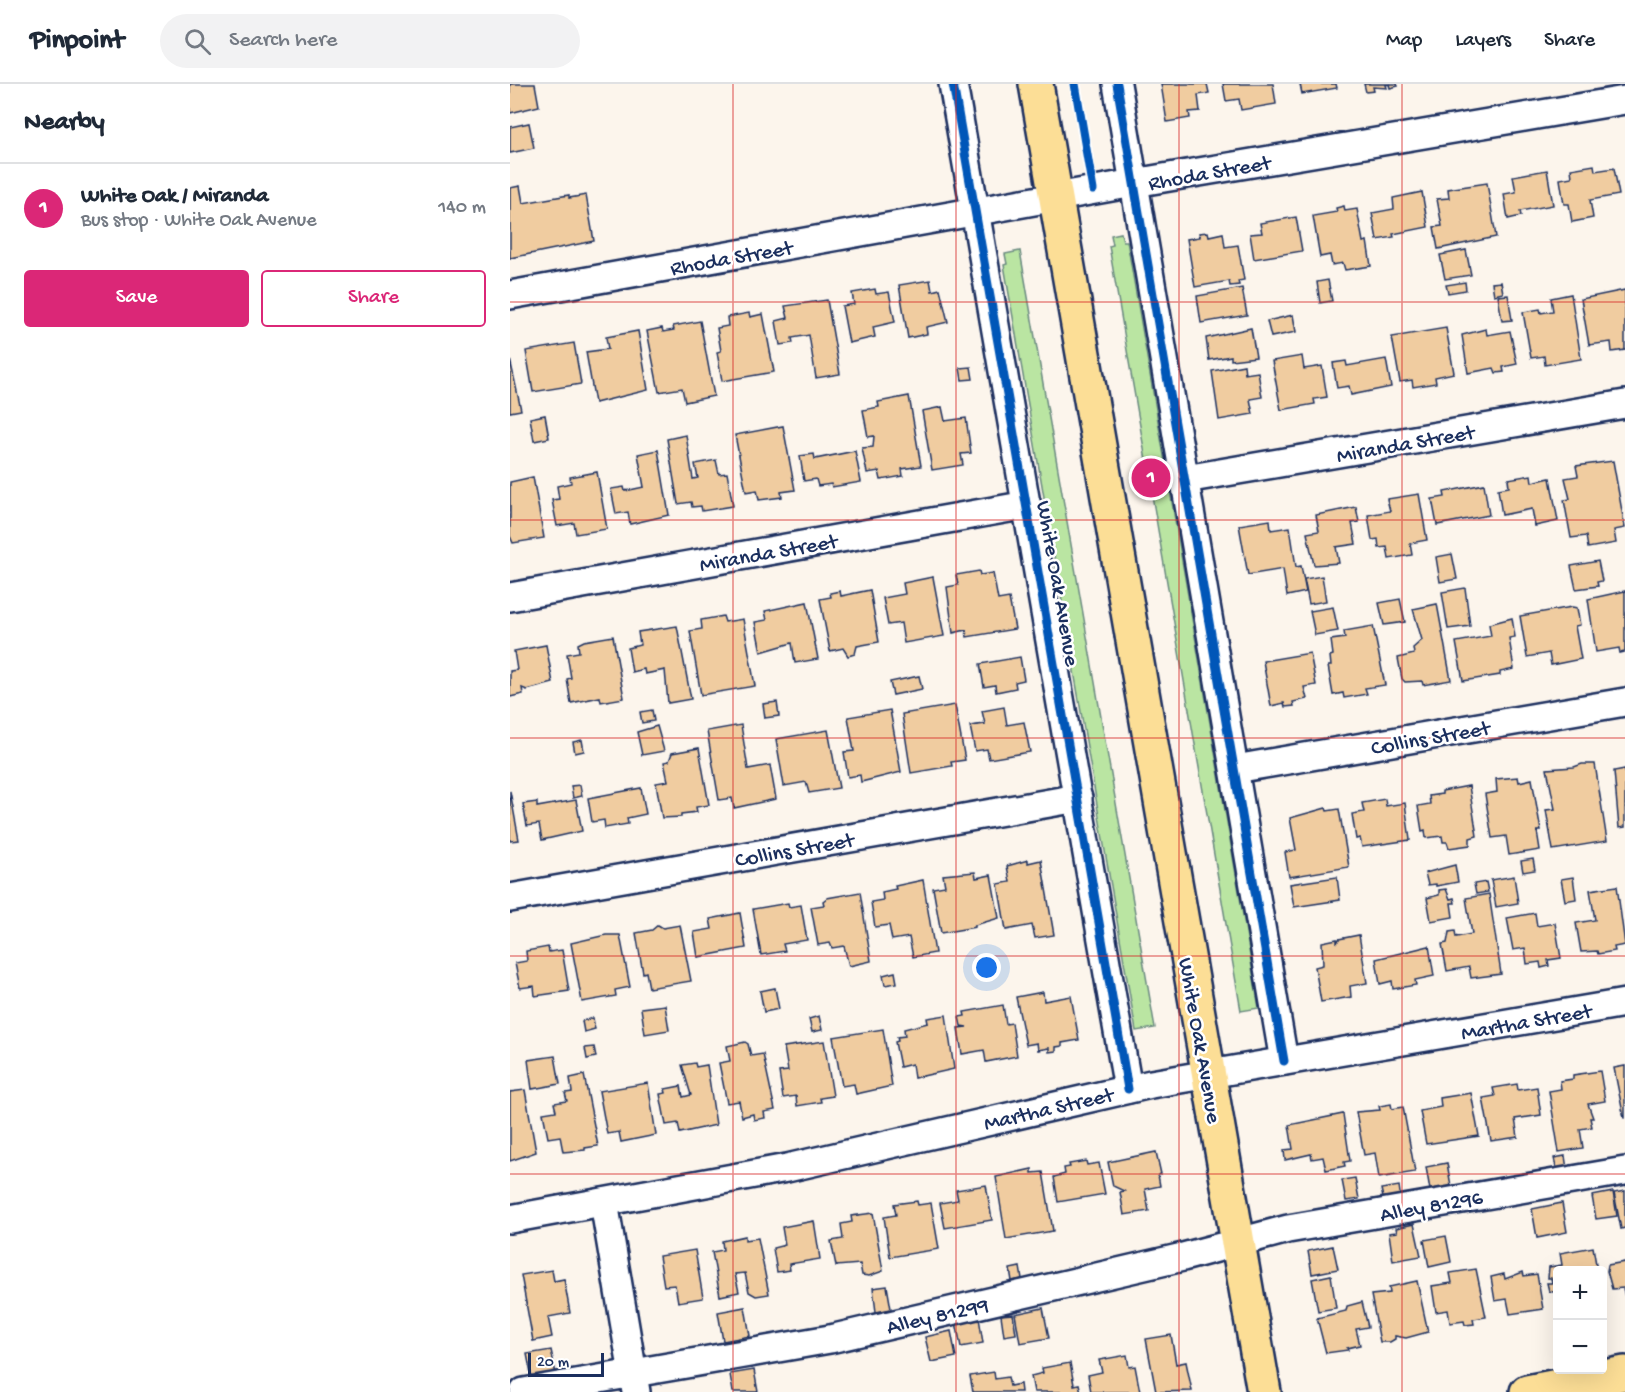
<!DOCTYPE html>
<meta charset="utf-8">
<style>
:root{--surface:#fff;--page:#f2f2f3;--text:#1f2937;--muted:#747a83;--line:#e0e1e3;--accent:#db2777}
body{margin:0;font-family:"Gochi Hand",sans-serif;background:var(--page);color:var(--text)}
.controls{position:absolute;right:18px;bottom:18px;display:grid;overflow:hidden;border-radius:6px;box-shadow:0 6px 24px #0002}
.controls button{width:54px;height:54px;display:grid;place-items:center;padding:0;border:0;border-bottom:2px solid var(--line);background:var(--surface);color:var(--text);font:30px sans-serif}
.scale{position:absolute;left:18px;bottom:15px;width:76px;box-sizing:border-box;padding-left:6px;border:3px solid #1b2f5e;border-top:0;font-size:16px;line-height:21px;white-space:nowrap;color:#1b2f5e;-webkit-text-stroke:4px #fff;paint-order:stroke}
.you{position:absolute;left:477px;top:884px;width:21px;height:21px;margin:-15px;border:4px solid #fff;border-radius:50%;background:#1a73e8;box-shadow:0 0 0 9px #1a73e833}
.badge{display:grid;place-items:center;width:39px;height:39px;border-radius:50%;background:var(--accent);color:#fff;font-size:20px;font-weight:700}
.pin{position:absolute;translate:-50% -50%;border:3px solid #fff;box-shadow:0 2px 6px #0006}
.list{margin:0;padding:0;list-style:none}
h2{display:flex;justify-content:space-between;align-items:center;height:78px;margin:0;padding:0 24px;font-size:26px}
h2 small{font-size:20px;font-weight:400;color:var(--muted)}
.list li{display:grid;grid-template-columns:39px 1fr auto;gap:18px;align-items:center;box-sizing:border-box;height:90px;padding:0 24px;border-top:2px solid var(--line)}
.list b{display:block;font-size:22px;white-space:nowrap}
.list p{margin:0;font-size:20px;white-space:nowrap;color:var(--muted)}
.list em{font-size:20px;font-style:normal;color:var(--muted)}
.actions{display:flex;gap:12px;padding:18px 24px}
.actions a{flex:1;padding:14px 0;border:2px solid var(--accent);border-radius:6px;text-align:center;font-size:21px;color:var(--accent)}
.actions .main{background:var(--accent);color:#fff}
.icon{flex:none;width:33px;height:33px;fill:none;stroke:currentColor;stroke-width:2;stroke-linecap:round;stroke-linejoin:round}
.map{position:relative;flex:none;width:1115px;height:1308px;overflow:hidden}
header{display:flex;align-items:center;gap:36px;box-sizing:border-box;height:84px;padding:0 30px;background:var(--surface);border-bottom:2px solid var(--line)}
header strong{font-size:28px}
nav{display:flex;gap:33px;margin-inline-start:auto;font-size:21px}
.search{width:420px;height:54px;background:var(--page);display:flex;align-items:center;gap:15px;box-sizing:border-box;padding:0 21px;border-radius:33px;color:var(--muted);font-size:22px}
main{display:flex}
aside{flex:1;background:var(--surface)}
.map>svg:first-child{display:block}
.green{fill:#bae5a2;stroke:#6a8a80;stroke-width:1.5}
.building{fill:#f0cca0;stroke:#1b2f5e;stroke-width:1.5}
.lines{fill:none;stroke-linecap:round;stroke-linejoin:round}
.minor-casing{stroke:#1b2f5e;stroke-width:32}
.major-casing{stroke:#1b2f5e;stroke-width:38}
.minor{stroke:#fff;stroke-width:27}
.major{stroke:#fcde96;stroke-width:33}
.cycleway-casing{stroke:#fff;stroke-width:13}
.cycleway{stroke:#0057b8;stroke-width:9}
.grid{fill:none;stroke:#d62828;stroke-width:1.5;stroke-opacity:0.55}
.labels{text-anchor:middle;stroke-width:5;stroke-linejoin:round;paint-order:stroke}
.street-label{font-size:22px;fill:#1b2f5e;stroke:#fff}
</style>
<header>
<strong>Pinpoint</strong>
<div class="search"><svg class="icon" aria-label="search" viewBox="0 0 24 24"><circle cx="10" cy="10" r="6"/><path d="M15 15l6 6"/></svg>Search here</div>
<nav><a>Map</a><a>Layers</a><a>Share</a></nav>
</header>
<main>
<aside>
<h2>Nearby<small></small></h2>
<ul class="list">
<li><span class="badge">1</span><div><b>White Oak / Miranda</b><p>Bus stop · White Oak Avenue</p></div><em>140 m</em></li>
</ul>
<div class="actions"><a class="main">Save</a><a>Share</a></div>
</aside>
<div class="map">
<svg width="1115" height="1308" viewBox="0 0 1115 1308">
<rect width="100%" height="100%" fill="#fcf5ec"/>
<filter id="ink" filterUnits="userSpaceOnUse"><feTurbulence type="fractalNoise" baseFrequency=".0167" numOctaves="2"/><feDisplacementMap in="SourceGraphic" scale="12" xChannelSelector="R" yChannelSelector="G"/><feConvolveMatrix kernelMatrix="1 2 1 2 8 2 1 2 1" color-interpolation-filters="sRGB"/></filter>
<g filter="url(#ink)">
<g class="green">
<polygon points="611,149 613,157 617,157 749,924 731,927 599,162 603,161 601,151"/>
<polygon points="510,167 645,944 626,947 494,181 497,180 495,170"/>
</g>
<g class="building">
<polygon points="0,0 25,0 29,22 0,29"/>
<polygon points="651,0 697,0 699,9 688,11 690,27 679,28 680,34 657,38"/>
<polygon points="713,0 763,0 766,20 731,26 729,15 716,17"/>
<polygon points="790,0 826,0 827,4 792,10"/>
<polygon points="854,0 887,0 888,2 880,4 879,0 876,1 877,4 863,3 864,7 856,8"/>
<polygon points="19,39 24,64 0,69 0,43"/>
<polygon points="1084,81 1085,87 1104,84 1109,111 1080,116 1083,134 1062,138 1059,120 1054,120 1050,95 1062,93 1061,85"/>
<polygon points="1037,86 1043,121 1010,127 1011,132 998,135 994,110 1006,108 1003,92"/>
<polygon points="977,99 986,153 928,165 924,143 932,142 927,115 939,114 938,105"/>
<polygon points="10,102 13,119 59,111 59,114 76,111 84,157 0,174 0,104"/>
<polygon points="912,108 918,143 883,150 884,153 867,156 862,129 884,125 883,114"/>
<polygon points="834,122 835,127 847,125 853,158 857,157 861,182 835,186 833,179 822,181 820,171 810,173 803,132 827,128 826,124"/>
<polygon points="786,133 792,167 744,175 740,150 752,149 750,139"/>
<polygon points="698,148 699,152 713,149 715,163 728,161 734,196 728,197 729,201 720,202 719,197 685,203 677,155 690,153 689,149"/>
<polygon points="956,166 961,191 935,195 930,171"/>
<polygon points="420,196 422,207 430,205 438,238 416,243 417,250 398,254 389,201"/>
<polygon points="818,196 822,217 810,219 807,198"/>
<polygon points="955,198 956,206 938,209 936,201"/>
<polygon points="991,198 993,209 984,211 982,199"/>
<polygon points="732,204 737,231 691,239 687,212"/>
<polygon points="365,205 366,210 379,208 385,238 363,243 365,253 339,259 332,222 344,220 342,209"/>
<polygon points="1115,206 1115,266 1102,268 1101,258 1079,261 1071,215"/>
<polygon points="1061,210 1071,275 1035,281 1034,272 1021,274 1013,228 1030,225 1031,229 1043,227 1041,214"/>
<polygon points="998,211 1002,236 992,237 988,212"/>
<polygon points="317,216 330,290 306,294 299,251 282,254 283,259 270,261 266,237 278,234 275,222"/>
<polygon points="239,229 240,233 253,230 264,288 212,297 207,268 211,267 207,244 218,242 217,233"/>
<polygon points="783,231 786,248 761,253 757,237"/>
<polygon points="190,237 204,312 175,318 172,304 149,308 137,247 152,244 153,248 164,246 163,242"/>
<polygon points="741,244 746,273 721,276 721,272 699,276 696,254"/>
<polygon points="936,244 944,289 925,293 926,299 903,303 902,296 890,298 882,253"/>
<polygon points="976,245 977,251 1000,247 1007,280 993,283 994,288 986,289 984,284 958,289 952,251"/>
<polygon points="128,247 138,306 85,319 76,268 98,265 96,253"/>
<polygon points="64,259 71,300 23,308 16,267"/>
<polygon points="792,272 794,285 812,282 817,313 804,315 805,320 771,326 762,277"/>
<polygon points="0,275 11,326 0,328"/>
<polygon points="876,275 881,303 841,311 839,302 827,304 823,279 836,277 837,282"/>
<polygon points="734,281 735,290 748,288 752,313 740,315 743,330 709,336 702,287"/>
<polygon points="461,283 463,295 452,296 450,284"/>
<polygon points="399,312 411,382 392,385 393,392 371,396 369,387 357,389 352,364 363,363 364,352 358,353 353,326 369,323 368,318"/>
<polygon points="432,323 435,337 456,334 461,369 451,370 453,381 422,386 412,327"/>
<polygon points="35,331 39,354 24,357 20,334"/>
<polygon points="273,342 285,406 271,408 272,413 249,416 247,406 236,408 225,351"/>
<polygon points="176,351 183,395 188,394 185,380 206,376 209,390 217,389 223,422 192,427 191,422 182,423 181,418 168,420 157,355"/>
<polygon points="148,366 159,431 120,440 118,428 106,430 101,405 114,403 115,407 134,403 128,370"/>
<polygon points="345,367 351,398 322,403 321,400 308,402 306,395 294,397 290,372 304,370 305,375"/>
<polygon points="1103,377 1115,444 1104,446 1106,459 1078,464 1076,452 1061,454 1054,416 1060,415 1055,394 1068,392 1066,382"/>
<polygon points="87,388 97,445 66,450 64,439 47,442 42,416 49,415 47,402 61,399 60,393"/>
<polygon points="1021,391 1022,398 1040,394 1048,437 1025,442 1022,425 992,431 988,405 999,403 998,395"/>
<polygon points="23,393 34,454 3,459 0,452 0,398"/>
<polygon points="974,400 979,431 927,441 922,415 935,413 934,408"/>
<polygon points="909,410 917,456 900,459 902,471 879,475 877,463 869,464 868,455 862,456 858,431 880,427 877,415"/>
<polygon points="846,423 849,438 842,439 846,460 826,463 829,479 804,481 797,449 809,447 806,431"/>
<polygon points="760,436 761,446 780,443 786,483 791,482 796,508 777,512 773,485 738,491 729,441"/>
<polygon points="942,470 947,495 930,498 926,473"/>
<polygon points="1088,477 1092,497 1087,498 1088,502 1066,505 1061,482"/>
<polygon points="469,487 470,491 483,489 488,516 499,514 505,545 457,553 456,546 443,549 437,503 448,501 446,491"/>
<polygon points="812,492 816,517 799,520 794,495"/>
<polygon points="423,493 434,552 394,559 391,539 378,541 373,514 395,510 393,499"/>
<polygon points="955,504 960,542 938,545 932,508"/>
<polygon points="360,506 369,558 347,562 345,570 338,572 333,564 320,567 310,515 321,513 320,509 330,507 331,512"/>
<polygon points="1115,507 1115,568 1110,569 1109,564 1086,568 1078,515"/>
<polygon points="890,515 895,538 874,541 869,519"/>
<polygon points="297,518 308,575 285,579 282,559 251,568 245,538 257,536 255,527"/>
<polygon points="927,520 941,596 913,601 912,597 895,598 892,595 888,574 904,570 903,564 912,556 903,525"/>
<polygon points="823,523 828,547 805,551 800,527"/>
<polygon points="1062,523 1067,524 1070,541 1065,542 1071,575 1041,581 1039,569 1017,573 1010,532"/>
<polygon points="213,532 215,538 233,535 245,602 191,611 180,547 192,545 191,536"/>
<polygon points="1002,534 1005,553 999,554 1004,585 990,588 990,591 953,597 946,558 981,552 979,540"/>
<polygon points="167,542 181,615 158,619 155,586 135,590 134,585 122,588 118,564 130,561 128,548"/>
<polygon points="863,542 875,601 855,604 857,610 834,614 833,609 823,611 818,582 821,582 820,572 823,571 821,556 835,554 834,547"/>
<polygon points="103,552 114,614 91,618 90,613 61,619 57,595 61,594 57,570 69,568 68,560 74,557"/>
<polygon points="36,561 43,599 17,606 12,604 13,610 0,613 0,587 7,586 4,567"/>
<polygon points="800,569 806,601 794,603 797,615 783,618 784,622 775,623 774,619 761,622 753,577"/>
<polygon points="510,573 514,596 505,598 506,604 486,608 485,601 474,603 470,580"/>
<polygon points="409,592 412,605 383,611 380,598"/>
<polygon points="267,618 269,632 255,634 253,620"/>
<polygon points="445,621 455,676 441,678 442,682 401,689 392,630"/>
<polygon points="494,623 497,641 514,638 520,668 479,675 477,665 465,667 460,642 475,640 472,627"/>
<polygon points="142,626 144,637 132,639 130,628"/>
<polygon points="380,626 391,688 351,698 350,691 338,693 334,668 344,667 338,633"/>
<polygon points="231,641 238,685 260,681 266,715 224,724 222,714 209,716 197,647"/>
<polygon points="147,642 154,667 132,671 127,648"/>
<polygon points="318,646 329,704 299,709 296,698 274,702 266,655"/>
<polygon points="72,656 74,667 65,669 63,658"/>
<polygon points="189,664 199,721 186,723 187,728 171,730 171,733 152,734 146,699 158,697 154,678 159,677 162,669"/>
<polygon points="1072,680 1085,680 1097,757 1043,766 1036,726 1045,725 1037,685 1064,683"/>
<polygon points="1115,685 1115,743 1109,744 1104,687"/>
<polygon points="1008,693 1009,698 1022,695 1031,747 1027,747 1030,766 999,771 996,752 982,754 975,710 987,708 986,695"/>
<polygon points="70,701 72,712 63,714 61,702"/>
<polygon points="959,702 967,752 960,754 960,761 939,764 937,758 933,758 932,752 916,754 915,746 912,747 908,722 920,720 919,712 932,710 932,707"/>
<polygon points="131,704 136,730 117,734 118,740 95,744 94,736 82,738 78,714"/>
<polygon points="0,707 9,756 0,757"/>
<polygon points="875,715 876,722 895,719 900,756 852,763 850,754 846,755 842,730 854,728 852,719"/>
<polygon points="66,716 72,747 32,756 29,740 17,742 13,720 27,718 27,723"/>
<polygon points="816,724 817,727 829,725 839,783 779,793 775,768 786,766 780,734"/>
<polygon points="1023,775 1025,786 1013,788 1011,777"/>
<polygon points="518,776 518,779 531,776 544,851 525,854 522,841 496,846 488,800 500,798 497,782"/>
<polygon points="945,781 948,798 926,802 926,800 918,801 915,789"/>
<polygon points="465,788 466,794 481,791 489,834 465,841 465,843 431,849 423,804 435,802 433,791"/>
<polygon points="1004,792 1008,819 986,823 981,796"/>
<polygon points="827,793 830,816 784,823 780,800"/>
<polygon points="1063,793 1066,815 1055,817 1051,795"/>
<polygon points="413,796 425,869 403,873 399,853 382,856 379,841 365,843 361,818 373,816 372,808 386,805 385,802"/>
<polygon points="976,798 978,808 966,810 964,800"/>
<polygon points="1107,802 1115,861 1104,863 1105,867 1088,870 1087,867 1071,868 1066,839 1085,836 1080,806"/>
<polygon points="936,805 940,815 944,814 945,819 941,819 943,833 921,837 917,814 929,811 929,806"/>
<polygon points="350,808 361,877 339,882 334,862 322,864 320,859 308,861 301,823 314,821 313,817 317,814"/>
<polygon points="979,810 991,890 961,894 959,883 937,887 932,860 937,859 939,848 945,847 946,853 962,850 956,814"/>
<polygon points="278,819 279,823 291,821 297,856 273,860 275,867 251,871 243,825"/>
<polygon points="230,829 236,864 188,873 184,848 202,845 200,835"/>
<polygon points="1025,829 1027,842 1045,839 1051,874 1038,876 1039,882 1031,884 1030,878 1017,880 1015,864 1003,866 997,834"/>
<polygon points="148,841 153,844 170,841 181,897 139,904 136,888 133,889 126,849 142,846"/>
<polygon points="96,851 110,851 120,903 105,906 106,912 72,918 61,859"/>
<polygon points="849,851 857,899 840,902 841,913 811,918 805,883 813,881 812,858 827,855 827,859 829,855"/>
<polygon points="919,862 924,892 905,896 906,901 883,905 882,897 870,900 866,875"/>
<polygon points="38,863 39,868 52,866 59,907 25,912 24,902 10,904 5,879 17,877 16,867"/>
<polygon points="385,888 387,899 375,901 373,891"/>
<polygon points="265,904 269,925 254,928 250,907"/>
<polygon points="533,908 534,917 561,912 569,956 552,959 552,962 546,963 546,967 539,968 539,964 528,966 527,959 516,961 506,913"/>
<polygon points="155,921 159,946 135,950 131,924"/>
<polygon points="493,921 496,940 502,939 507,972 476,978 474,966 452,970 448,944 457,943 451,942 449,933 455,932 454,928"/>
<polygon points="436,931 444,985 404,994 402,980 390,983 385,958 388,957 387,953 395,952 394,945 418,939 417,934"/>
<polygon points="309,932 312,946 302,948 299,935"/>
<polygon points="83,934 85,945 74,948 72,937"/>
<polygon points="373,945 382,1002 346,1010 344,1000 332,1002 323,953"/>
<polygon points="314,957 323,1012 310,1014 311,1018 287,1022 286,1012 273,1014 269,988 278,987 274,963"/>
<polygon points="235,958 238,960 241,972 253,970 265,1026 254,1028 255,1034 244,1036 243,1030 232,1033 229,1017 217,1019 209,979 220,977 217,962"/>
<polygon points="84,963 86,973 77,975 75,964"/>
<polygon points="45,972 50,1000 22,1005 18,976"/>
<polygon points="185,979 186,983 197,981 206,1041 170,1049 168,1039 156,1041 150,1010 156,1009 155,1005 171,1002 173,1013 181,1011 172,981"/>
<polygon points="1115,982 1115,1034 1114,1034 1104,984"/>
<polygon points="1090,987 1095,1017 1078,1020 1083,1034 1080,1034 1082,1043 1070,1045 1073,1064 1049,1068 1039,1007 1051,1005 1050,997 1063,995 1063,991"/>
<polygon points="74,991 88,1062 75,1064 75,1066 53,1068 50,1052 38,1054 33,1029 46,1027 44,1019 57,1017 55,1009 62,1008 60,994"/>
<polygon points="138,999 146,1051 111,1058 109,1048 97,1050 89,1007"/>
<polygon points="1007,1000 1008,1006 1027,1003 1031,1031 1005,1035 1008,1053 981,1057 973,1014 985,1012 983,1004"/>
<polygon points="15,1006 26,1068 0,1077 0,1008"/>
<polygon points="961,1009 969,1052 916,1060 910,1027 931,1023 930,1014"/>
<polygon points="881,1020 882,1025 893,1023 905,1088 869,1094 865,1069 854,1071 846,1028 870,1026 869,1022"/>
<polygon points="833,1030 840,1077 834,1078 835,1082 816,1086 813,1073 802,1075 801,1070 775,1076 774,1066 783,1065 779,1041"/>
<polygon points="646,1068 651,1090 648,1091 650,1102 635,1105 639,1127 614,1131 610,1108 614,1107 603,1102 598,1078"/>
<polygon points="1055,1072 1057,1085 1047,1087 1044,1074"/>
<polygon points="576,1077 577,1081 589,1079 595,1110 548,1118 544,1093 555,1090 554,1084 560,1083 559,1080"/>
<polygon points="937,1079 941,1102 920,1106 916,1083"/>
<polygon points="522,1085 522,1089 533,1088 543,1147 496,1155 486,1093"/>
<polygon points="845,1094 849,1115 836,1117 832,1096"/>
<polygon points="476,1101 482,1136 435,1144 430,1119 448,1116 446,1106"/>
<polygon points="889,1102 891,1116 874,1118 871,1105"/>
<polygon points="1115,1107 1115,1144 1111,1145 1104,1109"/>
<polygon points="1103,1108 1107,1132 1086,1135 1082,1112"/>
<polygon points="407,1117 408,1121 421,1119 429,1165 380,1173 374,1133 386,1131 384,1120"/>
<polygon points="1052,1119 1057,1148 1027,1154 1022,1125"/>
<polygon points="363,1129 373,1187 359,1192 352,1191 350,1180 326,1182 321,1157 333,1155 331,1140 342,1138 341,1132"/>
<polygon points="304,1137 310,1175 279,1180 280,1186 267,1188 263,1164 275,1161 272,1143"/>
<polygon points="904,1140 911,1172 883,1177 879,1149 887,1148 886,1144"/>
<polygon points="235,1152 235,1156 248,1154 259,1210 246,1212 239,1208 235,1189 225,1190 229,1208 210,1212 202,1168 213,1166 212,1157"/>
<polygon points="936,1152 941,1178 919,1183 914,1156"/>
<polygon points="823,1162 828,1185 802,1190 798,1167"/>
<polygon points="1083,1163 1087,1186 1048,1186 1048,1209 1039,1207 1037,1199 1042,1199 1041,1194 1038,1194 1039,1183 1052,1181 1050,1169"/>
<polygon points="185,1166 193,1214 168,1218 165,1201 154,1202 149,1172"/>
<polygon points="1115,1178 1115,1213 1113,1204 1102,1205 1097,1187 1098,1181"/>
<polygon points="510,1183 512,1195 502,1197 500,1185"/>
<polygon points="966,1185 976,1233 963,1235 964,1240 955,1241 954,1237 940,1239 938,1226 926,1228 922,1202 942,1199 940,1189"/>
<polygon points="42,1186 44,1197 54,1195 60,1229 38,1233 42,1253 23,1257 11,1191"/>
<polygon points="1013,1188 1014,1192 1027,1190 1033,1225 1000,1230 997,1215 985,1217 981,1193 994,1190 995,1195"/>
<polygon points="821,1191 826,1224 808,1227 802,1195"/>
<polygon points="907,1197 918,1248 896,1254 885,1252 885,1255 880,1258 870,1258 861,1211 880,1209 879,1203"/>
<polygon points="377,1202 381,1225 366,1228 363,1204"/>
<polygon points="852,1218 858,1243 846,1245 850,1261 837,1264 838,1266 816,1269 807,1234 836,1227 837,1222"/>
<polygon points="235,1223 240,1252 213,1257 208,1228"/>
<polygon points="533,1224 539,1254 510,1259 505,1230"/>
<polygon points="503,1230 506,1250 494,1252 491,1231"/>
<polygon points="469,1234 473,1259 451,1263 446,1238"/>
<polygon points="441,1247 446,1273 421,1278 415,1253"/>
<polygon points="661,1251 666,1280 676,1278 682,1307 646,1308 636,1255"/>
<polygon points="41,1266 46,1290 22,1295 17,1270"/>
<polygon points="617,1271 619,1283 625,1282 630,1308 581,1308 578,1291 592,1288 589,1276"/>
<polygon points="560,1279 564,1301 569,1300 571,1308 524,1308 521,1292 533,1289 532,1284"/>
<polygon points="244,1286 248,1308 223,1308 220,1290"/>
<polygon points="484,1288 485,1295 498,1293 500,1302 510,1300 511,1308 463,1308 460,1292"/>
</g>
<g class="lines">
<g class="minor-casing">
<g id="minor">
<polyline points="443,0 618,1005"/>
<polyline points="607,0 774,977"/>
<polyline points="0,211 624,99 1115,16"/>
<polyline points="675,395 1115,320"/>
<polyline points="0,513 517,421"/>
<polyline points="725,685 1115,618"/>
<polyline points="0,814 568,714"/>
<polyline points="94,1118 126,1308"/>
<polyline points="0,1135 277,1084 641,1000 1115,919"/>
<polyline points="14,1308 320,1255 673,1173 778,1145 1115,1087"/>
</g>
</g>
<g class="major-casing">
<g id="major">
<polyline points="526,0 754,1308"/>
<polyline points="1017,1308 1115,1289"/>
</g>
</g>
<use href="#minor" class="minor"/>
<use href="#major" class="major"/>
<g class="cycleway-casing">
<g id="cycleway">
<polyline points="443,0 618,1005"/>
<polyline points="565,0 583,106"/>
<polyline points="607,0 774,977"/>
</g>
</g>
<use href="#cycleway" class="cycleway"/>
</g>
</g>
<path class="grid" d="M223 0V1308M446 0V1308M669 0V1308M892 0V1308M0 218H1115M0 436H1115M0 654H1115M0 872H1115M0 1090H1115"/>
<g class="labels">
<g class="street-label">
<text transform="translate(699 87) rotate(-10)" y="8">Rhoda Street</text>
<text transform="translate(221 172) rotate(-10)" y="8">Rhoda Street</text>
<text transform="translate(895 358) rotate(-10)" y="8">Miranda Street</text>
<text transform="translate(258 467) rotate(-10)" y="8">Miranda Street</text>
<text transform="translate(550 499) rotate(80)" y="8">White Oak Avenue</text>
<text transform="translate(920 652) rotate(-10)" y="8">Collins Street</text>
<text transform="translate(284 764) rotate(-10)" y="8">Collins Street</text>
<text transform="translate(1016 936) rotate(-10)" y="8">Martha Street</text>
<text transform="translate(692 956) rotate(80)" y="8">White Oak Avenue</text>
<text transform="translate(538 1023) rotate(-13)" y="8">Martha Street</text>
<text transform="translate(921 1120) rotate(-10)" y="8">Alley 81296</text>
<text transform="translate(427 1230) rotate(-13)" y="8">Alley 81299</text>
</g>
</g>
</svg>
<div class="controls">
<button>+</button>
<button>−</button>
</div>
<div class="scale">20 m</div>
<div class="you"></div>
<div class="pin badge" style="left:641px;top:394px">1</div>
</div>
</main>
